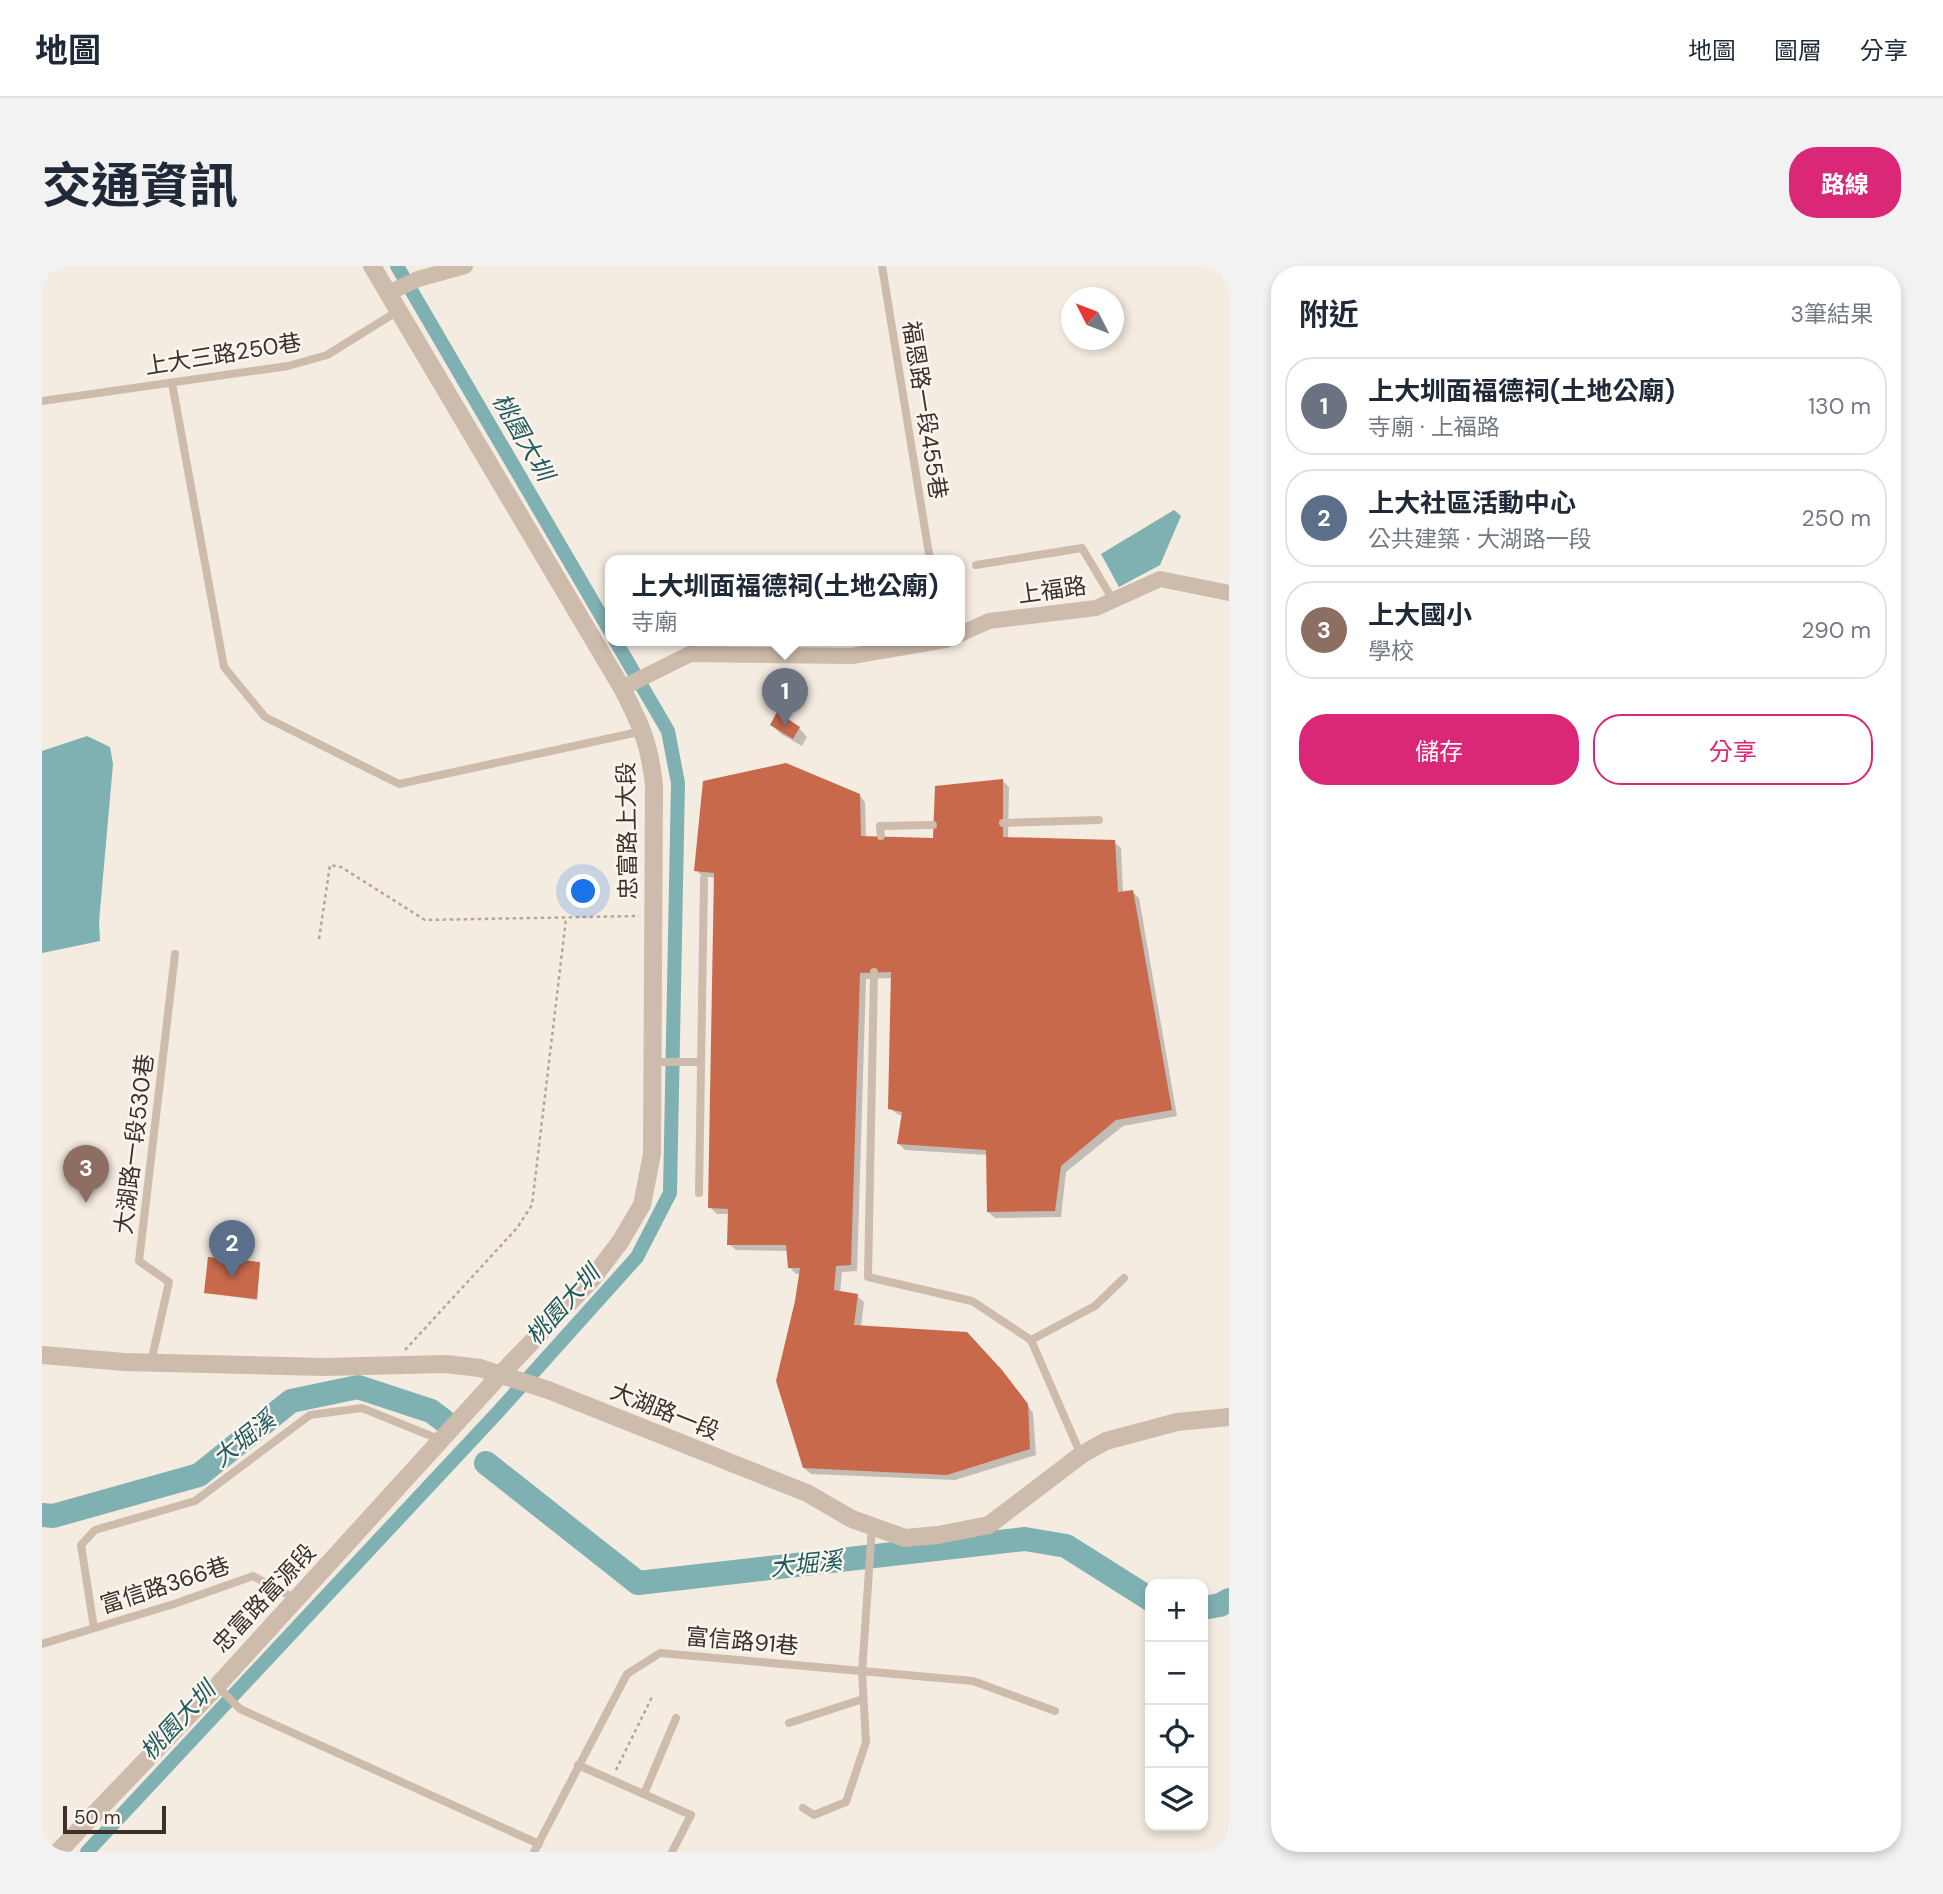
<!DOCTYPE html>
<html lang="zh-TW">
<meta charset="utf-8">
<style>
:root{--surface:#fff;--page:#f2f2f3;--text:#1f2937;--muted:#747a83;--line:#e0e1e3;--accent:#db2777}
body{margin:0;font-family:"DM Sans","Noto Sans TC",sans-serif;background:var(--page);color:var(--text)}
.controls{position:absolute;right:21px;bottom:21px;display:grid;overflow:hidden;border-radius:14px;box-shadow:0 4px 10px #0003}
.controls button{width:63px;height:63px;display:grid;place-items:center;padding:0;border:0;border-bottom:2px solid var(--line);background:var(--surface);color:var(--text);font:35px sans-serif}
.compass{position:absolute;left:1019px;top:21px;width:63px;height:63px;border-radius:50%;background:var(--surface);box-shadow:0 4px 10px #0003;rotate:312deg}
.scale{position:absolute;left:21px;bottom:18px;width:103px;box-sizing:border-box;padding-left:7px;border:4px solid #3b302b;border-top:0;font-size:19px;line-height:24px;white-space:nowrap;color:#3b302b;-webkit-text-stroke:5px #fbf5ee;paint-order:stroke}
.you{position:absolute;left:542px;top:626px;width:24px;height:24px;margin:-18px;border:5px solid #fff;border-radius:50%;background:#1a73e8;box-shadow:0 0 0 10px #1a73e833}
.badge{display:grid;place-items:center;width:46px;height:46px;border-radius:50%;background:var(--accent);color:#fff;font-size:23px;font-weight:700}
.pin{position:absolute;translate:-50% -58px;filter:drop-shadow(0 2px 4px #0008)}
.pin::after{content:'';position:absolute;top:37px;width:24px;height:21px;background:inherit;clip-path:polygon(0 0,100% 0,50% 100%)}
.popup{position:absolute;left:563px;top:289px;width:360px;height:91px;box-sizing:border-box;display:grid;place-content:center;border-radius:14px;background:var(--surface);filter:drop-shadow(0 2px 5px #0005);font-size:23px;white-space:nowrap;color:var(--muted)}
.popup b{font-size:26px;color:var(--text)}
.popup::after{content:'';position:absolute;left:50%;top:100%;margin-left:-14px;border:14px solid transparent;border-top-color:var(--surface)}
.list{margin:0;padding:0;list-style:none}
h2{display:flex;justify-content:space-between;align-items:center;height:91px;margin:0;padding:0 28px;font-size:30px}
h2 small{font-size:23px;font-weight:400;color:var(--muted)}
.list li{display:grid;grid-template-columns:46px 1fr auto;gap:21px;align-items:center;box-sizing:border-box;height:98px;margin:0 14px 14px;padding:0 14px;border:2px solid var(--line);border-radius:28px}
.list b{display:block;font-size:26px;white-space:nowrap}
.list p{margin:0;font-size:23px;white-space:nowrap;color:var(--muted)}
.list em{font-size:23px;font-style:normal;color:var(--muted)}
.actions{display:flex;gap:14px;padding:21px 28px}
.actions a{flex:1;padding:16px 0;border:2px solid var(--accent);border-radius:28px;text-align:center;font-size:24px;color:var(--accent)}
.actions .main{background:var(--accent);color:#fff}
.icon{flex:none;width:38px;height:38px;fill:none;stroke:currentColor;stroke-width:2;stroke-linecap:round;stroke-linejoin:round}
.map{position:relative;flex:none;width:1187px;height:1586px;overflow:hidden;border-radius:28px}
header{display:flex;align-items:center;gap:42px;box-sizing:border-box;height:98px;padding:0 35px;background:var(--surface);border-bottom:2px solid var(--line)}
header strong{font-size:33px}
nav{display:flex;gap:38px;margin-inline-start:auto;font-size:24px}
.intro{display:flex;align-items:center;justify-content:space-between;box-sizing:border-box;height:168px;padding:0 42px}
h1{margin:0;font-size:49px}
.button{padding:18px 32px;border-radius:28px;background:var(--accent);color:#fff;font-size:24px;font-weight:700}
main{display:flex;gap:42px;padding:0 42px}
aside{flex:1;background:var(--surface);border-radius:28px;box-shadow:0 4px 10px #0003}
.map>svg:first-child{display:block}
.water{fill:#7fb0b2}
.shadow{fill:#0003}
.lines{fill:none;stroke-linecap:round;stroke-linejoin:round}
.canal{stroke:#7fb0b2;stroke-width:14}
.river{stroke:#7fb0b2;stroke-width:24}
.building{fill:#c8694b}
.path{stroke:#b9a596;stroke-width:2.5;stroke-dasharray:3.5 3.5;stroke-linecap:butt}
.service{stroke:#cdbbac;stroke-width:8}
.minor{stroke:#cdbbac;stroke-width:16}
.tertiary{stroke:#cdbbac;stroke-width:18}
.labels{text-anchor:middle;stroke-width:5;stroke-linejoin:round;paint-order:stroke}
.street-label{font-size:23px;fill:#3b302b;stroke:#fbf5ee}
.water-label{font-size:24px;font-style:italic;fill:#1f5a5e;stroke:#fbf5ee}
</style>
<header>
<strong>地圖</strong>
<nav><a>地圖</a><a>圖層</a><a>分享</a></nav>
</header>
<div class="intro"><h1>交通資訊</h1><a class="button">路線</a></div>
<main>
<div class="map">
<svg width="1187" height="1586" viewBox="0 0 1187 1586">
<rect width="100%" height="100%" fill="#f4ebe1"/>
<g class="water">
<polygon points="1132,244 1139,250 1118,299 1077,321 1059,288"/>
<polygon points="45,470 68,481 71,498 57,656 58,675 0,687 0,485"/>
</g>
<g class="shadow">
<polygon points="730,459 757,462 765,471 760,480 739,468"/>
<polygon points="961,515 967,521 966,573 1072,576 1079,582 1081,627 1090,625 1097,632 1135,850 1081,860 1024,906 1019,951 953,952 946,946 946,889 863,884 857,878 861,850 855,848 848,842 850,712 824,713 815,1005 800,1006 798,1027 815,1030 822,1036 819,1061 966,1112 991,1147 994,1189 913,1214 769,1208 762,1202 759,1008 754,1008 748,1002 747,985 694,984 687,978 687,948 675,948 668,941 674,612 660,610 654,604 817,529 823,536 824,571 893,573"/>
<polygon points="218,998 215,1034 164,1027"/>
</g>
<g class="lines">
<g class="canal">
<polyline points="355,0 568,365"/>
<polyline points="45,1586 456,1146 595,991 628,927 636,517 626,465 573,374"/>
</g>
<g class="river">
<polyline points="444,1197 596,1317 983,1273 1024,1280 1108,1333"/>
<polyline points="0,1249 11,1250 157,1209 249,1135 316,1121 389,1145 401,1154"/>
<polyline points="1161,1342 1178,1339 1187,1334"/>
</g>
</g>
<g class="building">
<polygon points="735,446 758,461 751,473 728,459"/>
<polygon points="744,497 818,528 819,570 891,572 893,520 961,513 961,571 1073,574 1076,626 1091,624 1130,844 1074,854 1019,900 1013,945 945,946 944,884 855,878 860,846 846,843 849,706 818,707 809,999 794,1000 792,1024 816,1028 812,1059 925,1066 960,1104 986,1138 988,1183 905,1209 761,1202 734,1115 753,1035 758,1002 746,1002 744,979 685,979 686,943 666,942 672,607 652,605 661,515"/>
<polygon points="166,991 218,996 215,1033 162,1027"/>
</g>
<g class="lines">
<g class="path">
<polyline points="277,673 288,599 299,601 383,654 597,650"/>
<polyline points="363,1084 475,962 490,939 524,653"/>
<polyline points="574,1504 611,1429"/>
</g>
<g class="service">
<polyline points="840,0 888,294"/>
<polyline points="130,117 182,401 223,451 357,518 601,465"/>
<polyline points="0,135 246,100 285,89 356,45"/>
<polyline points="934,299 1040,282 1071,334"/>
<polyline points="961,557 1057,554"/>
<polyline points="839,570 838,560 891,559"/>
<polyline points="832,706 826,1011 930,1035 989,1074"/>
<polyline points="610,796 659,796"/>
<polyline points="657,927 662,613"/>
<polyline points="109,1096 127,1016 97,995 133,688"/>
<polyline points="1039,1189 989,1074 1053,1040 1082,1012"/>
<polyline points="52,1362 39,1279 53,1264 153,1235 268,1149 320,1142 399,1174"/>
<polyline points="0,1378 132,1338 211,1310 254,1333"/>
<polyline points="175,1420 198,1443 497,1578"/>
<polyline points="747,1457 821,1433"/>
<polyline points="536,1499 649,1549 630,1586"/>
<polyline points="602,1528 634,1452"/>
<polyline points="761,1542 772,1549 804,1536 824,1476 820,1406 830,1261"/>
<polyline points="492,1586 585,1408 618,1387 931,1415 1013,1445"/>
</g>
<g class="minor">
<polyline points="346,27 376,13 423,0"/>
<polyline points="918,368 947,355 1054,342 1118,313 1187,327"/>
<polyline points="580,422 648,388 810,390 904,374"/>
</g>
<g class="tertiary">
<polyline points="0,1089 82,1096 282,1101 404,1098 438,1102 506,1124 765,1227 810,1253 863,1272 896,1269 947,1259 1039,1189 1064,1175 1135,1156 1187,1151"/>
<path d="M16 1586 175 1420 459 1108 550 1013 578 976 600 939 610 888 612 519C607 476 599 459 580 422L330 0"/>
</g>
</g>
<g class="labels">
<g class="street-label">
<text transform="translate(181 88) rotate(-9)" y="8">上大三路250巷</text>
<text transform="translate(883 144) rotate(81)" y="8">福恩路一段455巷</text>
<text transform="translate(1010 324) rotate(-8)" y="8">上福路</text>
<text transform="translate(585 565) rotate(-91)" y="8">忠富路上大段</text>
<text transform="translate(92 878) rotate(-83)" y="8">大湖路一段530巷</text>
<text transform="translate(623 1145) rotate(22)" y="8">大湖路一段</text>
<text transform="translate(123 1319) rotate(-18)" y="8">富信路366巷</text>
<text transform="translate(222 1332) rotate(-47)" y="8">忠富路富源段</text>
<text transform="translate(700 1375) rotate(5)" y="8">富信路91巷</text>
</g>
<g class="water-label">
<text transform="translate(481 171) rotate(60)" y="8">桃園大圳</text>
<text transform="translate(521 1039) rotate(-48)" y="8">桃園大圳</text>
<text transform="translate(202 1173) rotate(-39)" y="8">大堀溪</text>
<text transform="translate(764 1298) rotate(-6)" y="8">大堀溪</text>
<text transform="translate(136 1455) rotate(-47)" y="8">桃園大圳</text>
</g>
</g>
</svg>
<div class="controls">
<button>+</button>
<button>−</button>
<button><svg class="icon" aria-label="locate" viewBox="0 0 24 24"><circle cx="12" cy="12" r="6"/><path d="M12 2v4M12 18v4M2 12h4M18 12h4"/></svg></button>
<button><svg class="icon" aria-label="layers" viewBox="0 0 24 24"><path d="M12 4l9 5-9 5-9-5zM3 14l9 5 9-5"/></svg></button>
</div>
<svg class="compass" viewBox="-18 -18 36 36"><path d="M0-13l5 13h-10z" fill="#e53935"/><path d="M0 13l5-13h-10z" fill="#747a83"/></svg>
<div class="scale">50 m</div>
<div class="you"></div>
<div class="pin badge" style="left:743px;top:460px;background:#6b7280">1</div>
<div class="popup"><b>上大圳面福德祠(土地公廟)</b>寺廟</div>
<div class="pin badge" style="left:190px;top:1012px;background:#5c6f8a">2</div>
<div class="pin badge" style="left:44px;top:937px;background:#8d6e63">3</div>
</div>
<aside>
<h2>附近<small>3筆結果</small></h2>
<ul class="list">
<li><span class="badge" style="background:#6b7280">1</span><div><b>上大圳面福德祠(土地公廟)</b><p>寺廟 · 上福路</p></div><em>130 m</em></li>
<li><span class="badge" style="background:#5c6f8a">2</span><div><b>上大社區活動中心</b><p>公共建築 · 大湖路一段</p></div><em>250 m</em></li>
<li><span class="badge" style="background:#8d6e63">3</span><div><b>上大國小</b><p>學校</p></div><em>290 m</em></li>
</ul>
<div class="actions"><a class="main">儲存</a><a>分享</a></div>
</aside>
</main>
